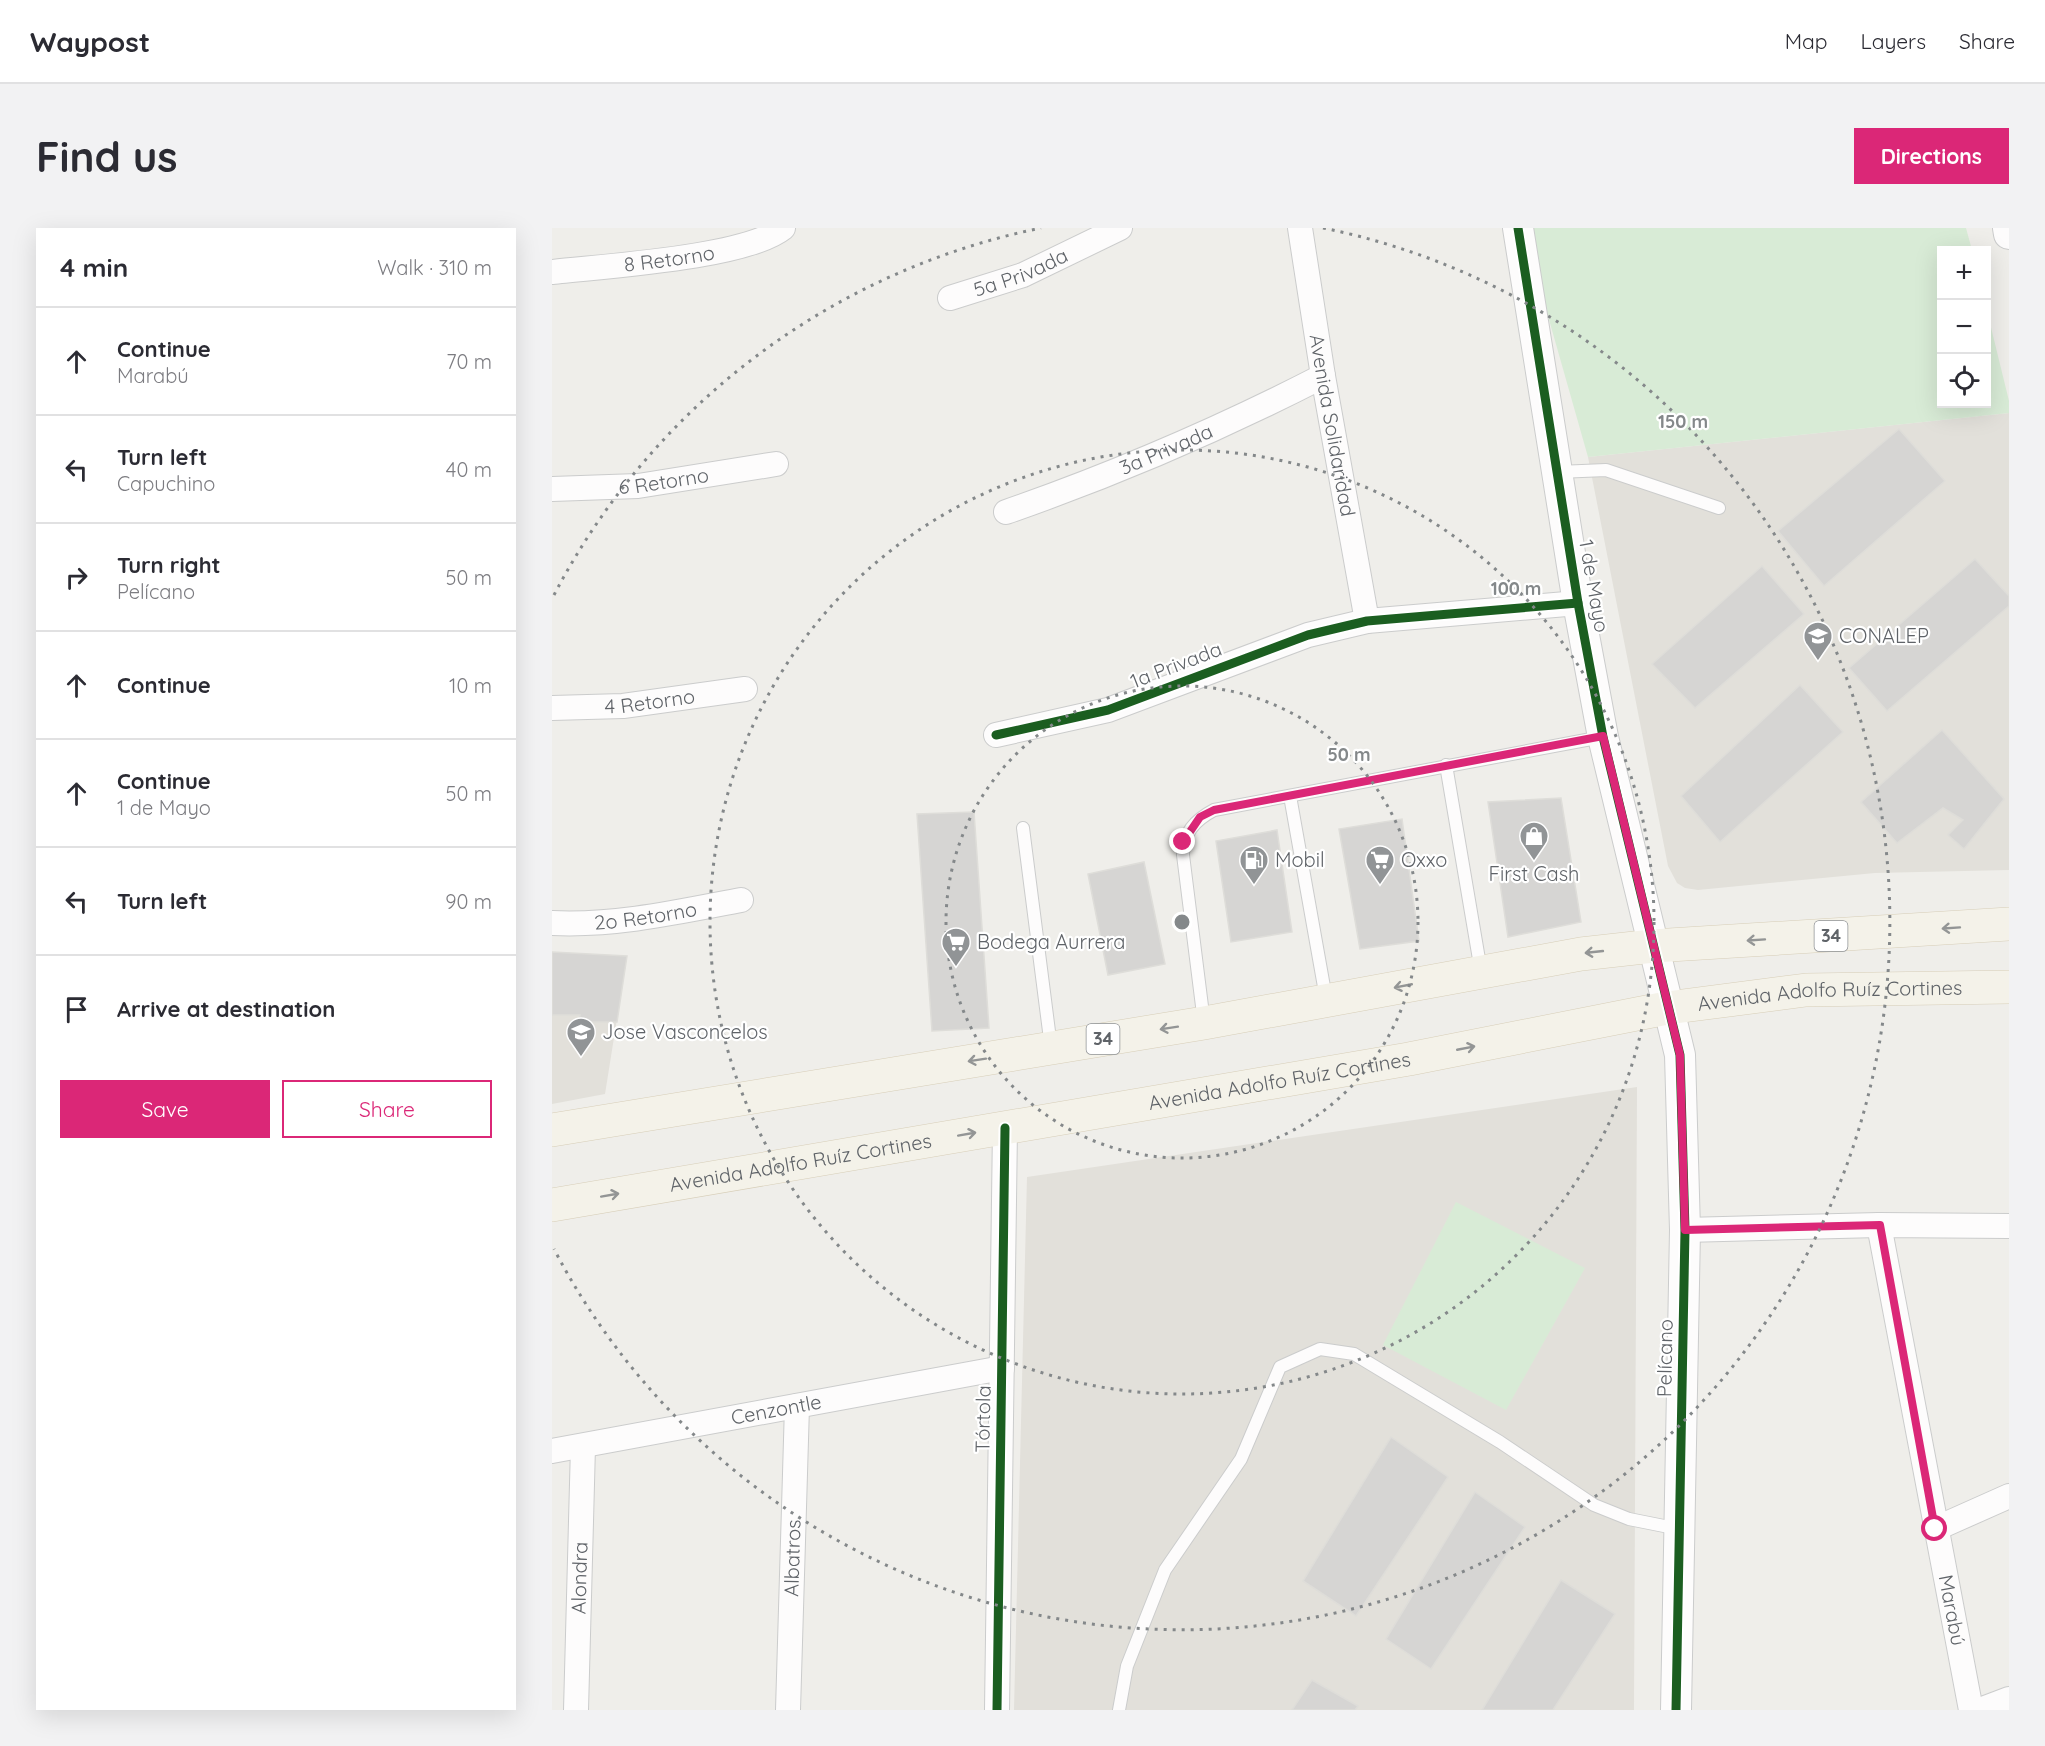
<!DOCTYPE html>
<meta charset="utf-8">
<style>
:root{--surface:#fff;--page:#f2f2f3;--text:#2b2b33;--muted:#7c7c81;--line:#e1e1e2;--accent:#db2777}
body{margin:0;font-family:Quicksand,sans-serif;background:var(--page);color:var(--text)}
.controls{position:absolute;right:18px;top:18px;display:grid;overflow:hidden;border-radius:0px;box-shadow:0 6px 24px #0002}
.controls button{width:54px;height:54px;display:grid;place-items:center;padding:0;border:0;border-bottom:2px solid var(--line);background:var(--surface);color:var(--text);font:30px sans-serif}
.stop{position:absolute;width:18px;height:18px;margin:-14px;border:4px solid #db2777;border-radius:50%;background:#fff}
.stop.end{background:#db2777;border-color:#fff;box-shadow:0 2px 6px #0008}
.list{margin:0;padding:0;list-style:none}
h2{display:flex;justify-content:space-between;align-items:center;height:78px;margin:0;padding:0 24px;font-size:26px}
h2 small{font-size:20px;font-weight:400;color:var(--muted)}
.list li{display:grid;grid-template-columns:39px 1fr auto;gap:18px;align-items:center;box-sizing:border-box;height:108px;padding:0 24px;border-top:2px solid var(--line)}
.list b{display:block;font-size:22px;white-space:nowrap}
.list p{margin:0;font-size:20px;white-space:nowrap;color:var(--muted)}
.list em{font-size:20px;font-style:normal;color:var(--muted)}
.actions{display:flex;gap:12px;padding:18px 24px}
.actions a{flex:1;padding:14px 0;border:2px solid var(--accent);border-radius:0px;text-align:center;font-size:21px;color:var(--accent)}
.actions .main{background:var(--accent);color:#fff}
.icon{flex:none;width:33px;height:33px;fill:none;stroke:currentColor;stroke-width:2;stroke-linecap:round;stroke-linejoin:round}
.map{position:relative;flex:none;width:1457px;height:1482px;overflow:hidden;border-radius:0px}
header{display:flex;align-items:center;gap:36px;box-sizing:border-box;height:84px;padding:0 30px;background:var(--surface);border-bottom:2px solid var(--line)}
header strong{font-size:28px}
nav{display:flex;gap:33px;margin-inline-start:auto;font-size:21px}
.intro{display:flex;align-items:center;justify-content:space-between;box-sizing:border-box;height:144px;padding:0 36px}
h1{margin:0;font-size:42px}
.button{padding:15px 27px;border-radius:0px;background:var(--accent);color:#fff;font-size:21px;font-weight:700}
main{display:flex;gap:36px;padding:0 36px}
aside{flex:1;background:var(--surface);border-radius:0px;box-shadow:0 6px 24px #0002}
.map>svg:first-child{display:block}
.education{fill:#e2e0da}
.green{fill:#d8ebd6}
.building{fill:#d6d5d3;stroke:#deddd9;stroke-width:1.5}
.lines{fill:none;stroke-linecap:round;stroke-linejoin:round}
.service-casing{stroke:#cbcccc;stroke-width:14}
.minor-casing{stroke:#cbcccc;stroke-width:26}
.tertiary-casing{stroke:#cbcccc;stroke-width:32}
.primary-casing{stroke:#d7ceb8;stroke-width:34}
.service{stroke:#fdfcfc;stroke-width:12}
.minor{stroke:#fdfcfc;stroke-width:24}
.tertiary{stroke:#fdfcfc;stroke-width:30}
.primary{stroke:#f4f2e9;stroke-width:33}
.cycleway-casing{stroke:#fff;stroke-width:13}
.cycleway{stroke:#1b5e20;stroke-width:9}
.oneway{stroke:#939595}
.route{stroke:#db2777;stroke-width:8}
.ring{fill:none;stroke:#84888a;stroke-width:3;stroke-dasharray:3 6}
.labels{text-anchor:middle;stroke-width:4.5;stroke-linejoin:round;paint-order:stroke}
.shield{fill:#fff;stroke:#8f9295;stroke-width:1.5}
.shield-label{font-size:18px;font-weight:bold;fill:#5f6368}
.street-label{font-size:20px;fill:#5f6368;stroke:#fff}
.poi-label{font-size:20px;fill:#5f6368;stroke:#fff;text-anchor:start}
.centre{fill:#84888a;stroke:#fff;stroke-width:3}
.ring-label{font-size:18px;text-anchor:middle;font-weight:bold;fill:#84888a;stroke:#fff;stroke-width:4.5;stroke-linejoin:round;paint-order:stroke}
</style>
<header>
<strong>Waypost</strong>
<nav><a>Map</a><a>Layers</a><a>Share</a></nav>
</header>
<div class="intro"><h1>Find us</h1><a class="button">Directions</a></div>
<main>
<aside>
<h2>4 min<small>Walk · 310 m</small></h2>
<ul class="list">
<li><svg class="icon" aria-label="ahead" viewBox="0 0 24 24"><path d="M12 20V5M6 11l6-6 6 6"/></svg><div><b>Continue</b><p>Marabú</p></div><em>70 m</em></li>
<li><svg class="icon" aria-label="left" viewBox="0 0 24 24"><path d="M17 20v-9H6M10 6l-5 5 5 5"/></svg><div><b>Turn left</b><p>Capuchino</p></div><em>40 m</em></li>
<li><svg class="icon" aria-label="right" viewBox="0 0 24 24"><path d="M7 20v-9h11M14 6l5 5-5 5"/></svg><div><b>Turn right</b><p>Pelícano</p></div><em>50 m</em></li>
<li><svg class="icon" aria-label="ahead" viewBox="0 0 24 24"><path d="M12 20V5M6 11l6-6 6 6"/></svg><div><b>Continue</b></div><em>10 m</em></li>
<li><svg class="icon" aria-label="ahead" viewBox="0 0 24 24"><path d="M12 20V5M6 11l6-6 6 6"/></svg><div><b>Continue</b><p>1 de Mayo</p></div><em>50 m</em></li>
<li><svg class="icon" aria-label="left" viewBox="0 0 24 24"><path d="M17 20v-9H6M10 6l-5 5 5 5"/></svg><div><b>Turn left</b></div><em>90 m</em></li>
<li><svg class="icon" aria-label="arrive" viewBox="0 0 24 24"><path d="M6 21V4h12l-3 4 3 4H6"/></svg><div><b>Arrive at destination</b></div></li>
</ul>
<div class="actions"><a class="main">Save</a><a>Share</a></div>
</aside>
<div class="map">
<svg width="1457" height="1482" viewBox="0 0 1457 1482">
<rect width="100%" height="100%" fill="#efeeea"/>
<g class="education">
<polygon points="1457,185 1457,642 1323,645 1146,662 1133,660 1125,655 1116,638 1036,229"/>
<polygon points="0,724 75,728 53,866 0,876"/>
<polygon points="1085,859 1082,1482 462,1482 475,949"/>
</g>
<g class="green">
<polygon points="971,0 1414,0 1420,22 1390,22 1390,176 1434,176 1435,83 1457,173 1457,185 1036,229"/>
<polygon points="904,974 1033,1040 954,1182 831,1117"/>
</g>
<g class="building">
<polygon points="1347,201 1393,253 1272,358 1226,303"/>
<polygon points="1423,331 1457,368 1457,378 1335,483 1297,440"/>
<polygon points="1210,338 1252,386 1143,480 1100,436"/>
<polygon points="1248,457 1291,504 1168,614 1129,568"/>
<polygon points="1390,502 1452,571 1412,621 1396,607 1411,592 1391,580 1345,615 1309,574"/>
<polygon points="1009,570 1029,694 956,709 936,574"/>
<polygon points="422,584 437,800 380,803 365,586"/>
<polygon points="850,591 867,713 808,721 787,601"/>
<polygon points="725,602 740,704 679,714 664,613"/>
<polygon points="592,634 613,736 556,747 536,646"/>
<polygon points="0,724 75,728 65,794 27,794 28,787 0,787"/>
<polygon points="839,1209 896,1249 804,1388 751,1353"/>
<polygon points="923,1264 973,1299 879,1441 834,1411"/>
<polygon points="1009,1352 1063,1386 1001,1482 930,1482"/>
<polygon points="760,1452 806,1478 803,1482 740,1482"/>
</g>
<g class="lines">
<g class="service-casing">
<g id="service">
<polyline points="1006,244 1054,242 1167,280"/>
<polyline points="894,537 929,743"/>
<polyline points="738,568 774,770"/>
<polyline points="471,600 499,819"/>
<path d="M652 794 631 627C631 605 643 592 662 582L1050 509"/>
<polyline points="567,1482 575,1438 613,1342 689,1231 728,1139 768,1121 802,1126 948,1214 1042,1277 1077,1291 1127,1301"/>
</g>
</g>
<g class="minor-casing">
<g id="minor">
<path id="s1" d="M748 0 771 148 815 393"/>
<path id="s2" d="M0 44C52 38 193 30 231 0"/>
<path id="s3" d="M398 70 471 47 568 0"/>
<path id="s4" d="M0 261 86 258 224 236"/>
<path id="s5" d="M454 284C563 246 668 201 771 148"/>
<path id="s6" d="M0 480 71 478 193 461"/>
<polyline points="444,507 556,482 756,407 815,393 1026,375"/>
<path id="s7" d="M0 695C64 698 126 684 189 672"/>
<path id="s8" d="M1327 997 1419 1482"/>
<polyline points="1133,1002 1327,997 1457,998"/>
<path id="s9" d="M0 1223 450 1140"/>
<polyline points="1383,1301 1457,1268"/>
<path id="s10" d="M24 1482 31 1218"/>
<path id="s11" d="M236 1482 245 1178"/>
<polyline points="445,1482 453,900"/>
<polyline points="1428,1482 1457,1471"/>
</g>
</g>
<g class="tertiary-casing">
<g id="tertiary">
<polyline points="966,0 1026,375 1051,509 1128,827 1133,1002 1124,1482"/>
<polyline points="1456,0 1457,6"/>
</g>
</g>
<g class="primary-casing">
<g id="primary">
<polyline points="0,902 652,795 1029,726 1101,718 1457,696"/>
<path id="s12" d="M0 977 857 831 1115 780 1254 762 1457 759"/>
</g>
</g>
<use href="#service" class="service"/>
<use href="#minor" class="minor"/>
<use href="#tertiary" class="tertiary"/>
<use href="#primary" class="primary"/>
<g class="cycleway-casing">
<g id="cycleway">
<polyline points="966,0 1026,375 1051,509 1128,827 1133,1002 1124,1482"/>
<polyline points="444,507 556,482 756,407 815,393 1026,375"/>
<polyline points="445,1482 453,900"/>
</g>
</g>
<use href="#cycleway" class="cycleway"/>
</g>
<defs><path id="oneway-shaft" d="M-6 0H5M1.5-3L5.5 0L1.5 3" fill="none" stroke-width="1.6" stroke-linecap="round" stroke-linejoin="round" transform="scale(1.5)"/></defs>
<g class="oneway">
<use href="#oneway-shaft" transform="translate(1399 700) rotate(176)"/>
<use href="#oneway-shaft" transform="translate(1204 712) rotate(176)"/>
<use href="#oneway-shaft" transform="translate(1042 724) rotate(174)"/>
<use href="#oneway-shaft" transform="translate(851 758) rotate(169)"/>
<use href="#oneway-shaft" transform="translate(617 800) rotate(171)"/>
<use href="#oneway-shaft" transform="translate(914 820) rotate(-11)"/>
<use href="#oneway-shaft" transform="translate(425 832) rotate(171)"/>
<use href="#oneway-shaft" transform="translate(415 906) rotate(-10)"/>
<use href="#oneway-shaft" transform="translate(58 967) rotate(-10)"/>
</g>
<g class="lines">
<polyline class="route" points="631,614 648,589 662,582 1051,508 1128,827 1133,1002 1328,997 1383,1301"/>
</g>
<g class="ring">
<circle cx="630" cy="694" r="236"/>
<circle cx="630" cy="694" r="472"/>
<path d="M2 367A708 708 0 0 1 489 0M771 0A708 708 0 1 1 2 1021"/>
</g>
<defs>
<g id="school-pin" transform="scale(1.5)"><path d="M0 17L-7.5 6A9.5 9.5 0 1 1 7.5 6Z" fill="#919496" stroke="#fff"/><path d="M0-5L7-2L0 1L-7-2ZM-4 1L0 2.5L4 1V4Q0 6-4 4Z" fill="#fff"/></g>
<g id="shop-pin" transform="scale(1.5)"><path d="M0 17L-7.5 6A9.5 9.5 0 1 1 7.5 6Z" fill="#919496" stroke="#fff"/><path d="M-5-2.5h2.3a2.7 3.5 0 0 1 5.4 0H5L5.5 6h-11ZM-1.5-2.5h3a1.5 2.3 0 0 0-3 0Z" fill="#fff"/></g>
<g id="fuel-pin" transform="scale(1.5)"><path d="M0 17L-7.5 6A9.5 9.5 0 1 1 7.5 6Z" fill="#919496" stroke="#fff"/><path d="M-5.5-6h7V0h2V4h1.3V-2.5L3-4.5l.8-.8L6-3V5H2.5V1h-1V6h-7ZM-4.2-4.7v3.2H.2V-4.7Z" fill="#fff"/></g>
<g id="supermarket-pin" transform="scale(1.5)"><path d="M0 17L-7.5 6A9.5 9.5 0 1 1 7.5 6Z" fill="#919496" stroke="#fff"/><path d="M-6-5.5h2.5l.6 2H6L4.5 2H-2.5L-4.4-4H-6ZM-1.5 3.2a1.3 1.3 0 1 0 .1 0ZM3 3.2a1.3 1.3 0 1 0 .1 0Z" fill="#fff"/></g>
<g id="university-pin" transform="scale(1.5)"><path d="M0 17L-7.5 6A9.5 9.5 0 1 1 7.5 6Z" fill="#919496" stroke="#fff"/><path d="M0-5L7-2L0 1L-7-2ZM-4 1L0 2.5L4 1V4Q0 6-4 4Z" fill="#fff"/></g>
</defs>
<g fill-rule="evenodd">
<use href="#school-pin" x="1266" y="408"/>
<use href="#shop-pin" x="982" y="608"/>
<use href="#fuel-pin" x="702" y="632"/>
<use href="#supermarket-pin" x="828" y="632"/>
<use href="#supermarket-pin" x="404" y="714"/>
<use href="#university-pin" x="29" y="804"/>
</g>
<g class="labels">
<g class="shield">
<rect x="1262.5" y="693" width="33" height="30" rx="4.5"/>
<rect x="534.5" y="796" width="33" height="30" rx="4.5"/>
</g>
<g class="shield-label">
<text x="1279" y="714">34</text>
<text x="551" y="817">34</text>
</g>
<g class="street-label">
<text dy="7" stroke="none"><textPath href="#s2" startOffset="118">8 Retorno</textPath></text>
<text dy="7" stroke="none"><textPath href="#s3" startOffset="75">5a Privada</textPath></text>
<text dy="7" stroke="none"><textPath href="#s1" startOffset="200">Avenida Solidaridad</textPath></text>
<text dy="7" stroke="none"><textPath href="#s5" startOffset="172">3a Privada</textPath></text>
<text dy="7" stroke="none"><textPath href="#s4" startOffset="112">6 Retorno</textPath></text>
<text transform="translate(1042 358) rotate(80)" y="7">1 de Mayo</text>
<text transform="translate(624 437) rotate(-21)" y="7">1a Privada</text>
<text dy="7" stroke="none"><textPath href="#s6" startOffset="98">4 Retorno</textPath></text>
<text dy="7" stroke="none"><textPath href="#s7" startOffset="94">2o Retorno</textPath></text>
<text dy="7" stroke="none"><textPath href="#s12" startOffset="1296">Avenida Adolfo Ruíz Cortines</textPath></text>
<text dy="7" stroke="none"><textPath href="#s12" startOffset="738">Avenida Adolfo Ruíz Cortines</textPath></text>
<text dy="7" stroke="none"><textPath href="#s12" startOffset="252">Avenida Adolfo Ruíz Cortines</textPath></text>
<text transform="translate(1113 1130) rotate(-89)" y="7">Pelícano</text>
<text dy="7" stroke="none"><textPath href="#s9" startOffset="228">Cenzontle</textPath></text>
<text transform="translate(431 1191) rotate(-89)" y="7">Tórtola</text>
<text dy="7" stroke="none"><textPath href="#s11" startOffset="152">Albatros</textPath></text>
<text dy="7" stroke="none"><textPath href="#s10" startOffset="132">Alondra</textPath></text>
<text dy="7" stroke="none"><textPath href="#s8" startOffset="392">Marabú</textPath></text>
</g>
<g class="poi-label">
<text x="1287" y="415">CONALEP</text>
<text x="723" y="639">Mobil</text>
<text x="849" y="639">Oxxo</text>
<text x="982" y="653" text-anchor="middle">First Cash</text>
<text x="425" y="721">Bodega Aurrera</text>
<text x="50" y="811">Jose Vasconcelos</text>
</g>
</g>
<circle cx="630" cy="694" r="9" class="centre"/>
<g class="ring-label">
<text x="1131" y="200">150 m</text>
<text x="964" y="367">100 m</text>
<text x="797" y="533">50 m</text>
</g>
</svg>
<div class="controls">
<button>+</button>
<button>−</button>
<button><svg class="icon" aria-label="locate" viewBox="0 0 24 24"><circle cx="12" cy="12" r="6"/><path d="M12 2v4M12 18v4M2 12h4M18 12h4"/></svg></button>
</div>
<div class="stop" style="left:1383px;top:1301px"></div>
<div class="stop end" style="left:631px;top:614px"></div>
</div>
</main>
